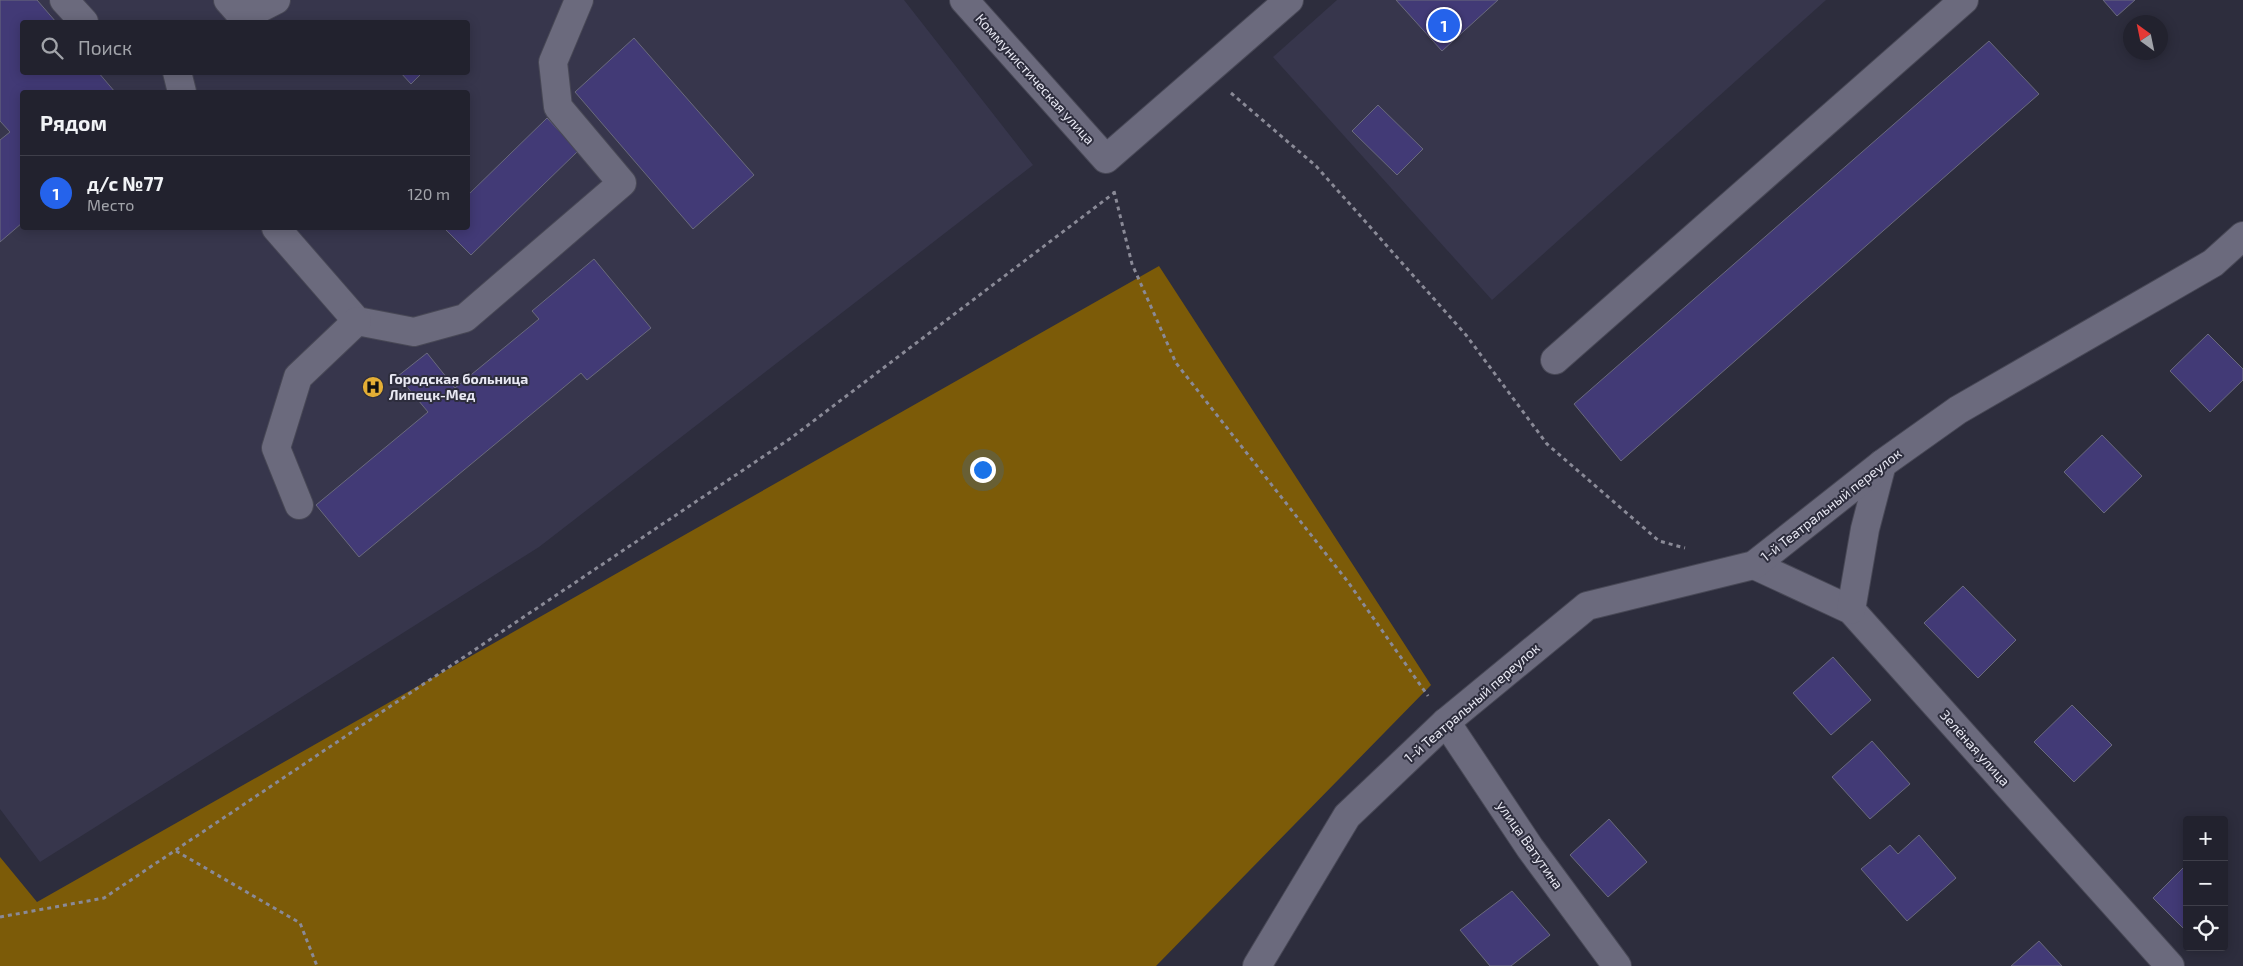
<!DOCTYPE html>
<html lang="ru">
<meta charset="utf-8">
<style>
:root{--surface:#22222e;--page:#2a2a36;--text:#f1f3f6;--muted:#a2a4aa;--line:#3f3f4a;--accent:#2563eb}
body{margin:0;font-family:"Exo 2",sans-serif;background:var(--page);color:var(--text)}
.controls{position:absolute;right:15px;bottom:15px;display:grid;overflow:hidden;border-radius:5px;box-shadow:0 2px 12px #0003}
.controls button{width:45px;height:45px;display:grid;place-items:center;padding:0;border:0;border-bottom:1px solid var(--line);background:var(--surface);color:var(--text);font:25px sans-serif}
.compass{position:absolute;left:2123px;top:15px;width:45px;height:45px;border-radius:50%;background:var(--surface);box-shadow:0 2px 12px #0003;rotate:327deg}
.you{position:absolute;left:982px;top:469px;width:18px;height:18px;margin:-12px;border:4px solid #fff;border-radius:50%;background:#1a73e8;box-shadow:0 0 0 8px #1a73e833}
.badge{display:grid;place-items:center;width:32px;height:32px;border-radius:50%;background:var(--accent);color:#fff;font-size:16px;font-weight:700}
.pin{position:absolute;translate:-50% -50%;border:2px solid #fff;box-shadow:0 1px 5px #0006}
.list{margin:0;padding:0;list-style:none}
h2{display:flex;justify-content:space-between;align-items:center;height:65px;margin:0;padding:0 20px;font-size:21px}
h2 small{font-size:16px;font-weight:400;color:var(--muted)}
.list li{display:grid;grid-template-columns:32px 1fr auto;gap:15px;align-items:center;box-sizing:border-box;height:75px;padding:0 20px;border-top:1px solid var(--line)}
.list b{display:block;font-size:19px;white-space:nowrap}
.list p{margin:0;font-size:16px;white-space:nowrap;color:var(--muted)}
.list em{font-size:16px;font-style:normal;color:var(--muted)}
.icon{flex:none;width:28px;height:28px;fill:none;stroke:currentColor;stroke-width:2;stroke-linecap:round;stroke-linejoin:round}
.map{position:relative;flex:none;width:2243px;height:966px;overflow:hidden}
.search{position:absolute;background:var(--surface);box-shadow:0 2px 12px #0003;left:20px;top:20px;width:450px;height:55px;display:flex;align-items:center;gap:12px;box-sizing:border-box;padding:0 18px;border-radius:5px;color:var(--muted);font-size:19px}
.panel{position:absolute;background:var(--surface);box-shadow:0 2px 12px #0003;left:20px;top:90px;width:450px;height:140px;border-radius:5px}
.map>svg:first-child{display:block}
.built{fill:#37364c;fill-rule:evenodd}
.forest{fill:#7c5b08}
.building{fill:#423a76;stroke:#6a6a7d}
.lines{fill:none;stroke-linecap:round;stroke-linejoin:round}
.minor-casing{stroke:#484856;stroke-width:30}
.path{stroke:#8a8a97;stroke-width:3;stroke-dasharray:4 4;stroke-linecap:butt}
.minor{stroke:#6b6a7d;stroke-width:28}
.labels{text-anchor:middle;stroke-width:4;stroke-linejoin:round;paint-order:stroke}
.street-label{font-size:14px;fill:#e8e8f3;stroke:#2d2d3d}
.poi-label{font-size:14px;font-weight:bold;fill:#e8e8f3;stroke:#2d2d3d;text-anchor:start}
</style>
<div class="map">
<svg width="2243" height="966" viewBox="0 0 2243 966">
<rect width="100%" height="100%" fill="#2d2d3d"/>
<g class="built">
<path d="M0 0H904L1033 165 539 547 40 862 0 809ZM22 22H468V72H22ZM22 92H468V228H22Z"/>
<polygon points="1337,0 1826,0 1492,300 1273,57"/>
</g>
<polygon class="forest" points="1159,266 1431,685 1156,966 0,966 0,857 37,902"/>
<g class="building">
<polygon points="0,0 37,0 56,22 22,22 22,72 98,72 115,92 22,92 22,223 0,242 0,140 10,132 0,121"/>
<polygon points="1396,0 1498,0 1442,51"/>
<polygon points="2103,0 2135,0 2117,16"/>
<polygon points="634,38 754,175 693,229 575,92"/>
<polygon points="1989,41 2039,94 1621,461 1574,404"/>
<polygon points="400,72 423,72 411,84"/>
<polygon points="1378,105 1423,149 1397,175 1352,131"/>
<polygon points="547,118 578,151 471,255 444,228 468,228 468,195"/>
<polygon points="594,259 651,328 587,380 581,373 359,557 316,505 428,412 398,376 427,353 455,388 539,319 532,311"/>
<polygon points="2208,334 2243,369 2243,380 2210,412 2170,371"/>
<polygon points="2102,435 2142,476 2104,513 2064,472"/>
<polygon points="1963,586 2016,640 1978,678 1924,623"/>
<polygon points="1833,657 1871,700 1831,735 1793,693"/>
<polygon points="2072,705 2112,745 2074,782 2034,742"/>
<polygon points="1872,741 1910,784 1870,819 1832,777"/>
<polygon points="1609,819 1647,862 1608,897 1570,855"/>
<polygon points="1919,835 1956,878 1907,921 1861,869 1890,845 1898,854"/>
<polygon points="2187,864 2187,932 2153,898"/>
<polygon points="1512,891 1550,935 1511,966 1490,966 1460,930"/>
<polygon points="2039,941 2062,966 2011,966"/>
</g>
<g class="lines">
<g class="minor-casing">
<g id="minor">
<polyline points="64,0 84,22"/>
<polyline points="228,0 243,17 276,0"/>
<polyline points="964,0 1106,159 1289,0"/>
<polyline points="177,72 182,92"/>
<polyline points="276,228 357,321 414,332 465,318 622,183 558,107 553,62 579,0"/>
<polyline points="1555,360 1964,0"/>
<polyline points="299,505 276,448 298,377 357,321"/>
<polyline points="1754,565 1851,610 2170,966"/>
<polyline points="1851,610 1865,529 1882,464"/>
<polyline points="1446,722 1530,848 1617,966"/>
<polyline points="1257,966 1347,816 1446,722 1587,606 1754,565 1882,464 1958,410 2213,263 2243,236"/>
</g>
</g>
<g class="path">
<polyline points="1231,93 1316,166 1466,335 1547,444 1659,541 1685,548"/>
<polyline points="1114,191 1132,264 1176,363 1348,582 1428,696"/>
<polyline points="176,851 300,923 317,966"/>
<polyline points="0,917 104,898 791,438 1114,193"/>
</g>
<use href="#minor" class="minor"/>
</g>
<defs>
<g id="hospital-disc" transform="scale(1.125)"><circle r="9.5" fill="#e4ae35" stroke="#2d2d3d"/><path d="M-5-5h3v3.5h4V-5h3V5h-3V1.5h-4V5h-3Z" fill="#111"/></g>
</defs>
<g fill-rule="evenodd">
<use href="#hospital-disc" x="373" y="387"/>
</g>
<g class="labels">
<g class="street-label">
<text transform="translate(1035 79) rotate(48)" y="5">Коммунистическая улица</text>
<text transform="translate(1831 505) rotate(-38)" y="5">1-й Театральный переулок</text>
<text transform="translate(1472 703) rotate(-41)" y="5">1-й Театральный переулок</text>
<text transform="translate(1975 748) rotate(48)" y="5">Зелёная улица</text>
<text transform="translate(1530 845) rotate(55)" y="5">улица Ватутина</text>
</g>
<g class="poi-label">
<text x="389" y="384">Городская больница<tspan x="389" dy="16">Липецк-Мед</tspan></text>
</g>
</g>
</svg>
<div class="controls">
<button>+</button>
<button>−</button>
<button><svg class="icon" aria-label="locate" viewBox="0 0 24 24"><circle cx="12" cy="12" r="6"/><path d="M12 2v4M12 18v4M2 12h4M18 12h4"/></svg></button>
</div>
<svg class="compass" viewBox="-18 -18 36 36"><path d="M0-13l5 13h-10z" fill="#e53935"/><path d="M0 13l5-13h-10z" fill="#a2a4aa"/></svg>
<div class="you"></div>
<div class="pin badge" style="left:1444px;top:25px">1</div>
<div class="search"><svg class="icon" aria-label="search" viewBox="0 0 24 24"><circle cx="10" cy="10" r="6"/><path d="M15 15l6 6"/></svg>Поиск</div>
<section class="panel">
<h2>Рядом<small></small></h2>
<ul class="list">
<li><span class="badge">1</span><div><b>д/с №77</b><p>Место</p></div><em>120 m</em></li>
</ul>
</section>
</div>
